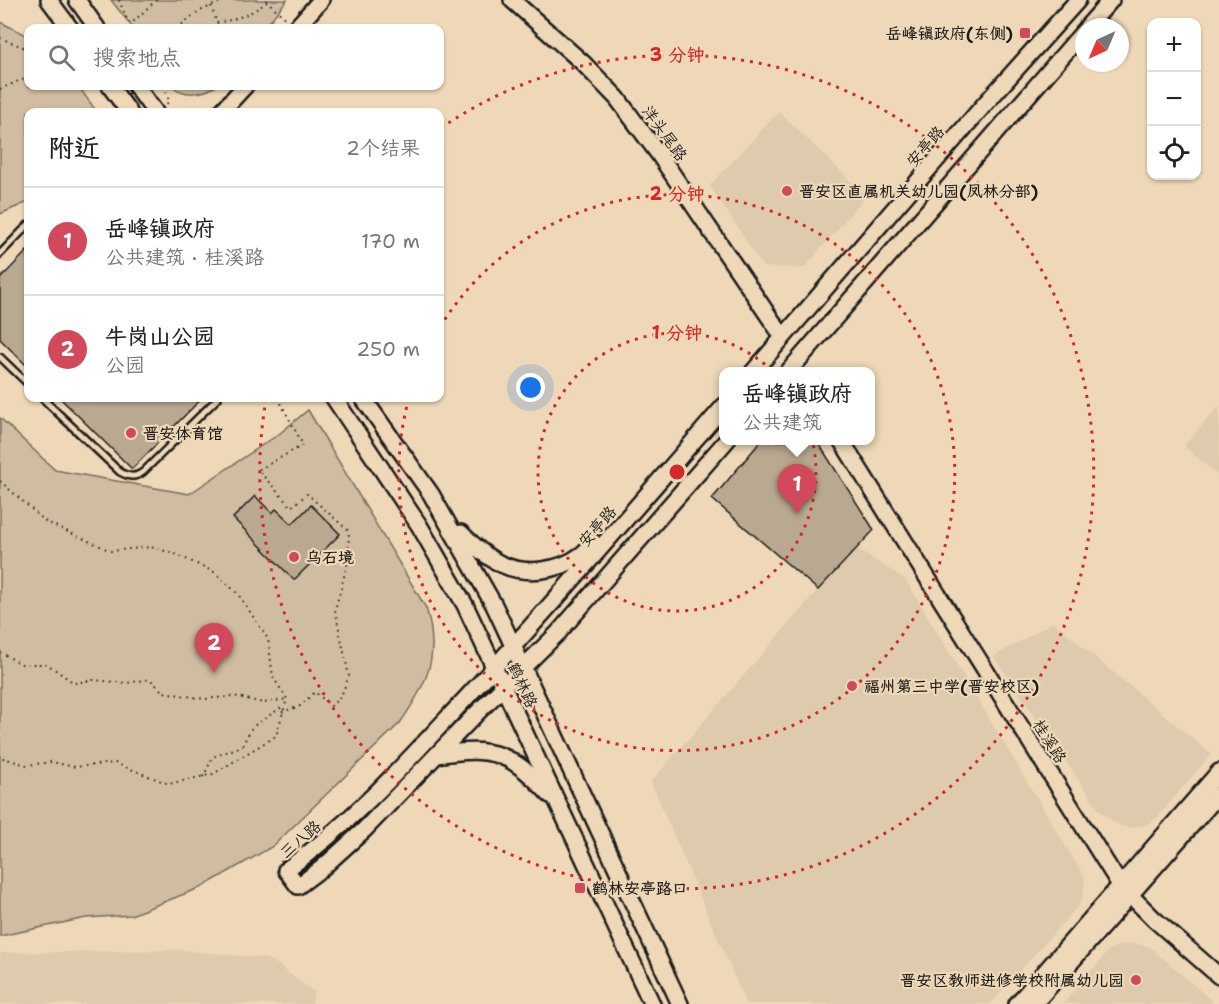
<!DOCTYPE html>
<html lang="zh">
<meta charset="utf-8">
<style>
:root{--surface:#fff;--page:#f6f6f6;--text:#222;--muted:#767676;--line:#e0e0e0;--accent:#d1495b}
body{margin:0;font-family:"Shantell Sans","LXGW WenKai TC",sans-serif;background:var(--page);color:var(--text)}
.controls{position:absolute;right:18px;top:18px;display:grid;overflow:hidden;border-radius:12px;box-shadow:0 2px 4px #0004}
.controls button{width:54px;height:54px;display:grid;place-items:center;padding:0;border:0;border-bottom:2px solid var(--line);background:var(--surface);color:var(--text);font:30px sans-serif}
.compass{position:absolute;left:1075px;top:18px;width:54px;height:54px;border-radius:50%;background:var(--surface);box-shadow:0 2px 4px #0004;rotate:224deg}
.you{position:absolute;left:531px;top:388px;width:21px;height:21px;margin:-15px;border:4px solid #fff;border-radius:50%;background:#1a73e8;box-shadow:0 0 0 9px #1a73e833}
.badge{display:grid;place-items:center;width:39px;height:39px;border-radius:50%;background:var(--accent);color:#fff;font-size:20px;font-weight:700}
.pin{position:absolute;translate:-50% -50px;filter:drop-shadow(0 2px 3px #0008)}
.pin::after{content:'';position:absolute;top:32px;width:21px;height:18px;background:inherit;clip-path:polygon(0 0,100% 0,50% 100%)}
.popup{position:absolute;left:719px;top:367px;width:156px;height:78px;box-sizing:border-box;display:grid;place-content:center;border-radius:12px;background:var(--surface);filter:drop-shadow(0 2px 4px #0005);font-size:20px;white-space:nowrap;color:var(--muted)}
.popup b{font-size:22px;color:var(--text)}
.popup::after{content:'';position:absolute;left:50%;top:100%;margin-left:-12px;border:12px solid transparent;border-top-color:var(--surface)}
.list{margin:0;padding:0;list-style:none}
h2{display:flex;justify-content:space-between;align-items:center;height:78px;margin:0;padding:0 24px;font-size:26px}
h2 small{font-size:20px;font-weight:400;color:var(--muted)}
.list li{display:grid;grid-template-columns:39px 1fr auto;gap:18px;align-items:center;box-sizing:border-box;height:108px;padding:0 24px;border-top:2px solid var(--line)}
.list b{display:block;font-size:22px;white-space:nowrap}
.list p{margin:0;font-size:20px;white-space:nowrap;color:var(--muted)}
.list em{font-size:20px;font-style:normal;color:var(--muted)}
.icon{flex:none;width:33px;height:33px;fill:none;stroke:currentColor;stroke-width:2;stroke-linecap:round;stroke-linejoin:round}
.map{position:relative;flex:none;width:1219px;height:1004px;overflow:hidden}
.search{position:absolute;background:var(--surface);box-shadow:0 2px 4px #0004;left:24px;top:24px;width:420px;height:66px;display:flex;align-items:center;gap:15px;box-sizing:border-box;padding:0 21px;border-radius:12px;color:var(--muted);font-size:22px}
.panel{position:absolute;background:var(--surface);box-shadow:0 2px 4px #0004;left:24px;top:108px;width:420px;height:294px;border-radius:12px}
.map>svg:first-child{display:block}
.built{fill:#decaac}
.green{fill:#d0bca0;stroke:#766c5e;stroke-width:1.5}
.building{fill:#baa991;stroke:#1c1c1c;stroke-width:1.5}
.lines{fill:none;stroke-linecap:round;stroke-linejoin:round}
.lane-casing{stroke:#1c1c1c;stroke-width:10}
.secondary-casing{stroke:#1c1c1c;stroke-width:20}
.path{stroke:#1c1c1c;stroke-width:2;stroke-dasharray:1.5 4.5;stroke-linecap:butt}
.lane{stroke:#eed8b7;stroke-width:5}
.secondary{stroke:#eed8b7;stroke-width:15}
.ring{fill:none;stroke:#d62828;stroke-width:3;stroke-dasharray:3 6}
.poi-dot{fill:#d1495b;stroke:#eed8b7;stroke-width:2}
.labels{text-anchor:middle;stroke-width:4.5;stroke-linejoin:round;paint-order:stroke}
.poi-label{font-size:16px;font-weight:bold;fill:#1c1c1c;stroke:#eed8b7;text-anchor:start}
.street-label{font-size:16px;fill:#1c1c1c;stroke:#eed8b7}
.centre{fill:#d62828;stroke:#eed8b7;stroke-width:3}
.ring-label{font-size:18px;text-anchor:middle;font-weight:bold;fill:#d62828;stroke:#eed8b7;stroke-width:4.5;stroke-linejoin:round;paint-order:stroke}
</style>
<div class="map">
<svg width="1219" height="1004" viewBox="0 0 1219 1004">
<rect width="100%" height="100%" fill="#eed8b7"/>
<filter id="ink" filterUnits="userSpaceOnUse"><feTurbulence type="fractalNoise" baseFrequency=".0167" numOctaves="2"/><feDisplacementMap in="SourceGraphic" scale="12" xChannelSelector="R" yChannelSelector="G"/><feConvolveMatrix kernelMatrix="1 2 1 2 8 2 1 2 1" color-interpolation-filters="sRGB"/></filter>
<g filter="url(#ink)">
<g class="built">
<polygon points="779,112 866,196 804,268 763,267 710,185"/>
<polygon points="1219,406 1219,476 1184,446"/>
<polygon points="857,549 905,579 1085,878 1083,896 1078,906 990,1004 746,1004 651,782 818,590"/>
<polygon points="1053,622 1211,754 1157,818 1145,825 1130,828 1120,826 1100,811 994,657"/>
<polygon points="1135,943 1150,947 1212,1001 1209,1004 1063,1004 1109,950 1117,946"/>
<polygon points="181,950 264,958 274,962 314,992 312,1004 0,1004 0,953"/>
</g>
<g class="green">
<polygon points="111,0 287,0 264,28 133,28"/>
<polygon points="0,22 28,36 28,86 78,86 97,112 28,112 28,202 0,214"/>
<path d="M172 86H216C203 94 185 97 172 86Z"/>
<path d="M308 410 426 608C441 656 427 684 400 723L273 846 202 887 131 915 86 918 0 936V418L55 470 189 494 279 434Z"/>
</g>
<g class="building">
<polygon points="28,250 28,367 0,339 0,279"/>
<polygon points="60,398 202,398 132,469"/>
<polygon points="761,441 817,441 874,530 818,590 712,499"/>
<polygon points="255,496 272,513 276,509 292,524 311,505 340,534 294,580 233,518"/>
</g>
<g class="lines">
<g class="lane-casing">
<g id="lane">
<polyline points="0,254 28,225"/>
<polyline points="0,357 28,384"/>
<path d="M42 398 120 472C129 477 135 478 143 472L218 398"/>
</g>
</g>
<g class="secondary-casing">
<g id="secondary">
<polyline points="49,0 70,28"/>
<polyline points="77,0 97,28"/>
<polyline points="512,0 583,63 617,98 658,153 783,337"/>
<polyline points="1087,27 1111,0"/>
<polyline points="296,28 321,0"/>
<polyline points="110,86 129,112"/>
<polyline points="136,86 155,112"/>
<polyline points="221,112 245,86"/>
<polyline points="753,372 984,105 1078,0"/>
<polyline points="788,372 1084,31"/>
<polyline points="334,398 419,525 465,605 652,1004"/>
<polyline points="363,398 431,494 494,605 680,1004"/>
<path d="M724 406C639 504 555 602 467 697 410 758 355 821 286 870L298 886 322 868 364 830 475 715 558 633 727 440"/>
<polyline points="841,440 1120,885 1154,919 1219,976"/>
<path d="M461 533C473 545 486 557 501 564 525 576 560 571 581 555 586 552 589 546 593 542"/>
<path d="M437 755C492 745 512 753 550 795"/>
<polyline points="1017,1004 1219,772"/>
<polyline points="1034,1004 1219,794"/>
</g>
</g>
<g class="path">
<polyline points="119,0 128,22 132,23 156,0"/>
<polyline points="266,0 286,19"/>
<polyline points="211,6 217,23"/>
<polyline points="177,28 198,12 220,2 220,0"/>
<path d="M213 28 217 23C237 19 252 14 268 1"/>
<polyline points="0,38 28,49"/>
<polyline points="165,86 169,102 165,105"/>
<polyline points="0,89 21,80 28,79"/>
<polyline points="278,398 303,445 258,470 291,507 307,494 349,531 348,562 335,610 349,676 341,696 331,706 315,692 300,706 282,712"/>
<polyline points="0,481 46,522 111,551 150,547 173,553 214,572 238,594 268,639 273,677 287,699 276,736 213,774 169,784 115,763 75,767 52,762 26,765 0,757"/>
<polyline points="0,652 21,664 47,664 74,683 93,680 127,683 150,679 163,692 205,699 234,696 263,703 287,699"/>
<polyline points="203,777 213,757 242,746 252,727 282,707"/>
</g>
<use href="#lane" class="lane"/>
<use href="#secondary" class="secondary"/>
</g>
</g>
<g class="ring">
<circle cx="677" cy="472" r="139"/>
<path d="M440 327A278 278 0 1 1 409 398"/>
<path d="M441 128A417 417 0 1 1 266 400"/>
</g>
<g class="poi-dot">
<rect x="1019" y="27" width="12" height="12" rx="3"/>
<circle cx="787" cy="191" r="6"/>
<circle cx="131" cy="433" r="6"/>
<circle cx="294" cy="557" r="6"/>
<circle cx="852" cy="686" r="6"/>
<rect x="574" y="882" width="12" height="12" rx="3"/>
<circle cx="1136" cy="980" r="6"/>
</g>
<g class="labels">
<g class="poi-label">
<text x="1013" y="39" text-anchor="end">岳峰镇政府(东侧)</text>
<text x="799" y="197">晋安区直属机关幼儿园(凤林分部)</text>
<text x="143" y="439">晋安体育馆</text>
<text x="306" y="563">乌石境</text>
<text x="864" y="692">福州第三中学(晋安校区)</text>
<text x="592" y="894">鹤林安亭路口</text>
<text x="1124" y="986" text-anchor="end">晋安区教师进修学校附属幼儿园</text>
</g>
<g class="street-label">
<text transform="translate(665 133) rotate(54)" y="6">洋头尾路</text>
<text transform="translate(925 146) rotate(-49)" y="6">安亭路</text>
<text transform="translate(597 526) rotate(-49)" y="6">安亭路</text>
<text transform="translate(523 685) rotate(65)" y="6">鹤林路</text>
<text transform="translate(1050 741) rotate(58)" y="6">桂溪路</text>
<text transform="translate(300 839) rotate(-41)" y="6">三八路</text>
</g>
</g>
<circle cx="677" cy="472" r="9" class="centre"/>
<g class="ring-label">
<text x="677" y="61">3 分钟</text>
<text x="677" y="200">2 分钟</text>
<text x="677" y="339">1 分钟</text>
</g>
</svg>
<div class="controls">
<button>+</button>
<button>−</button>
<button><svg class="icon" aria-label="locate" viewBox="0 0 24 24"><circle cx="12" cy="12" r="6"/><path d="M12 2v4M12 18v4M2 12h4M18 12h4"/></svg></button>
</div>
<svg class="compass" viewBox="-18 -18 36 36"><path d="M0-13l5 13h-10z" fill="#e53935"/><path d="M0 13l5-13h-10z" fill="#767676"/></svg>
<div class="you"></div>
<div class="pin badge" style="left:797px;top:514px">1</div>
<div class="popup"><b>岳峰镇政府</b>公共建筑</div>
<div class="pin badge" style="left:214px;top:673px">2</div>
<div class="search"><svg class="icon" aria-label="search" viewBox="0 0 24 24"><circle cx="10" cy="10" r="6"/><path d="M15 15l6 6"/></svg>搜索地点</div>
<section class="panel">
<h2>附近<small>2个结果</small></h2>
<ul class="list">
<li><span class="badge">1</span><div><b>岳峰镇政府</b><p>公共建筑 · 桂溪路</p></div><em>170 m</em></li>
<li><span class="badge">2</span><div><b>牛岗山公园</b><p>公园</p></div><em>250 m</em></li>
</ul>
</section>
</div>
